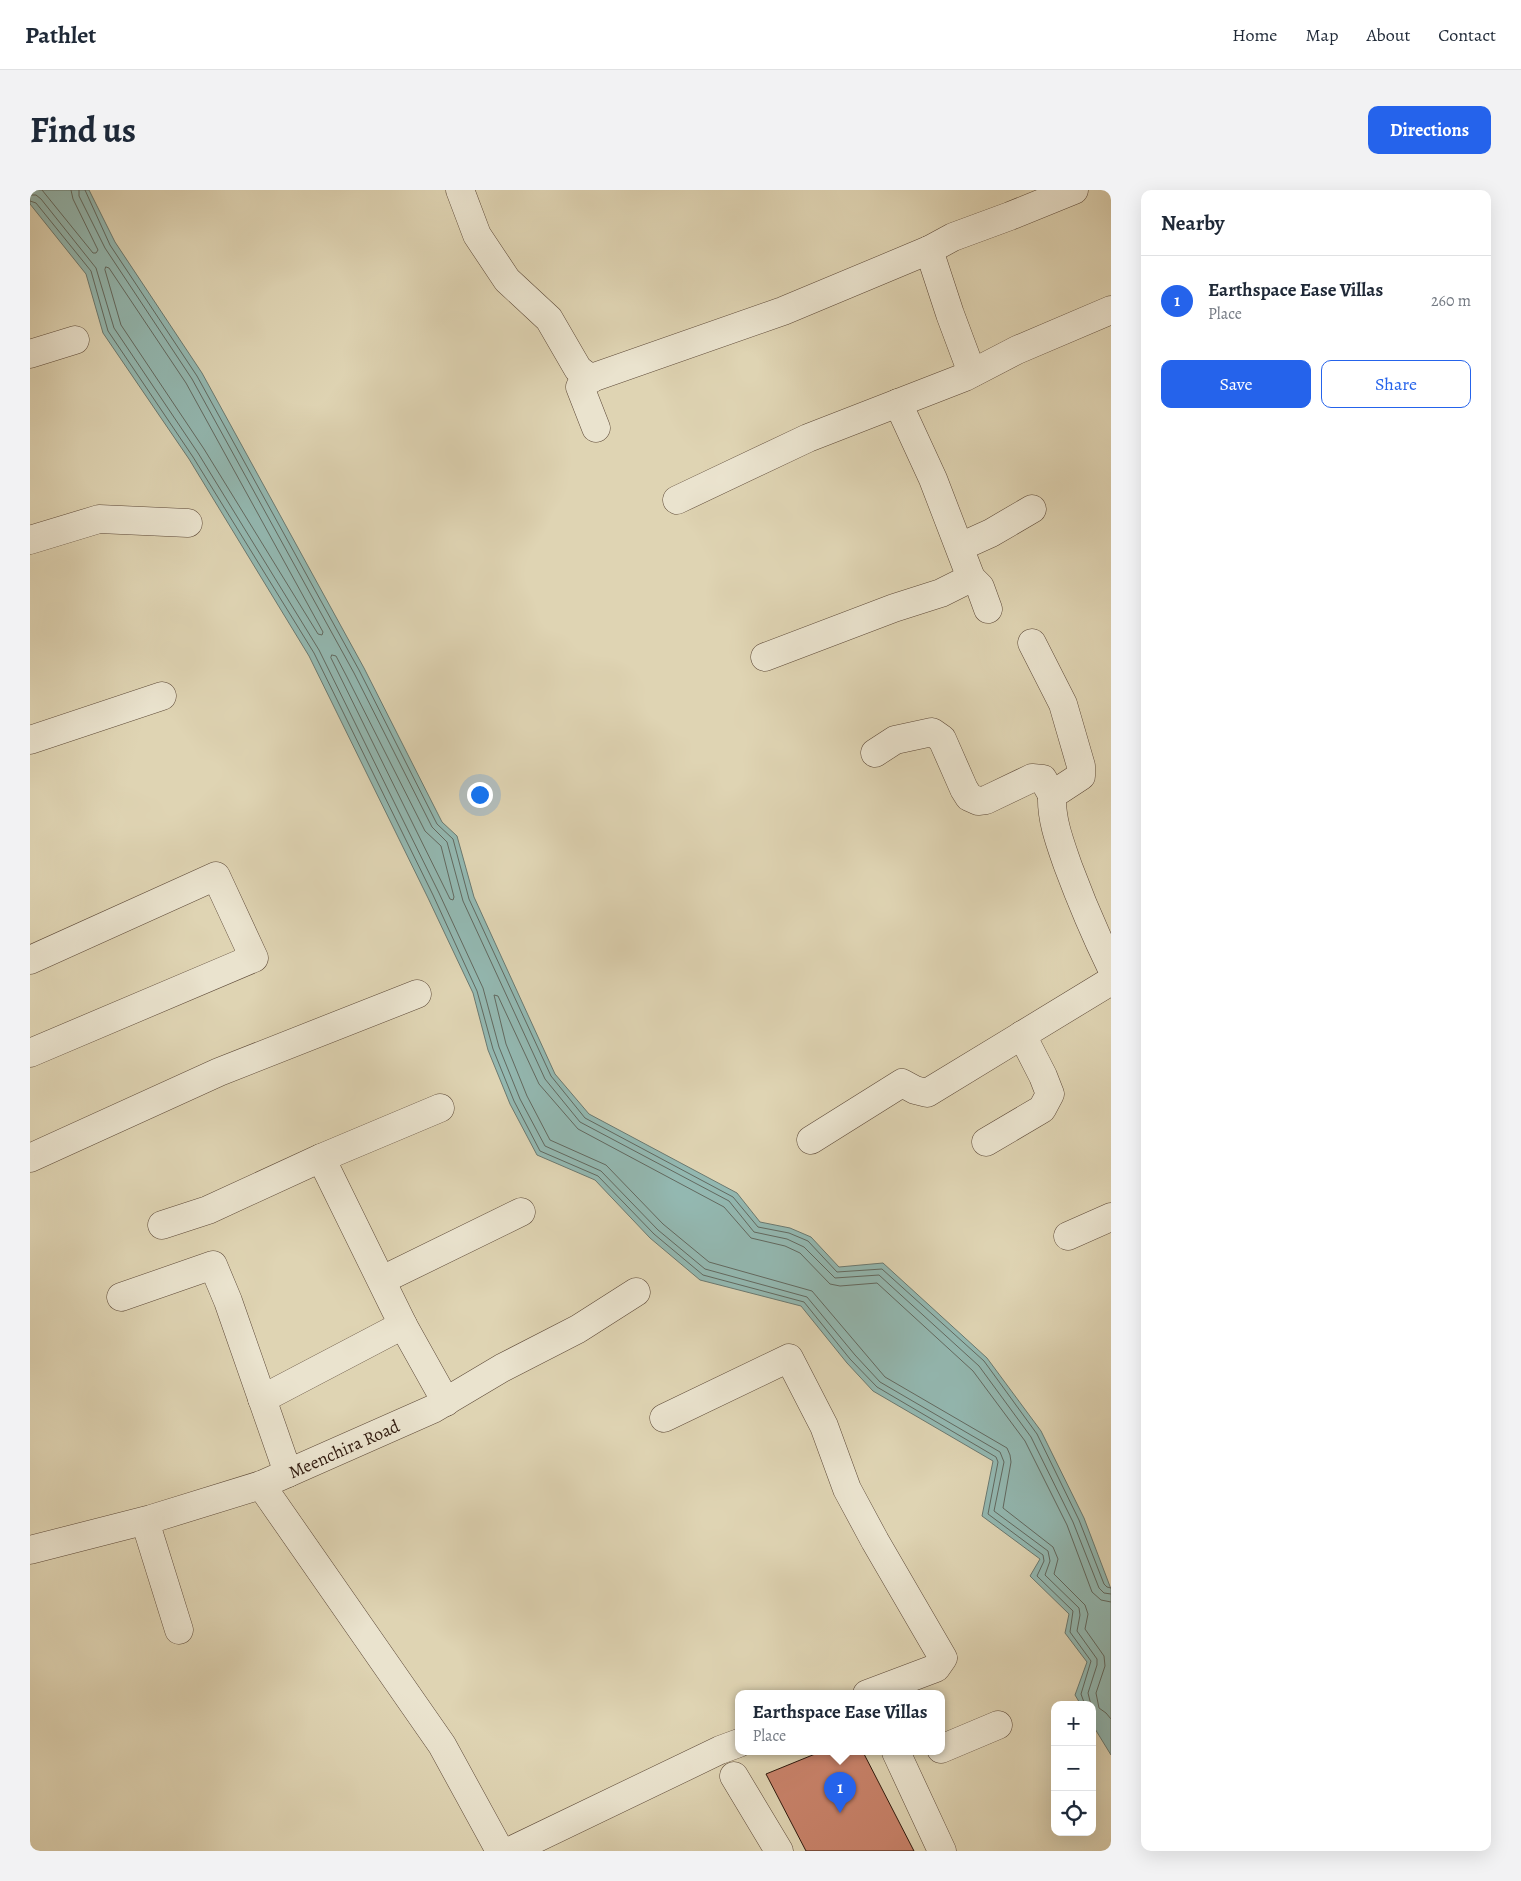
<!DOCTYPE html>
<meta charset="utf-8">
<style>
:root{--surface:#fff;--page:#f2f2f3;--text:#1f2937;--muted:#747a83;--line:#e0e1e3;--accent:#2563eb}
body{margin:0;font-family:Alegreya,serif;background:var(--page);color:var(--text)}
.controls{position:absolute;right:15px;bottom:15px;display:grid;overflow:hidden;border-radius:10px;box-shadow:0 5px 20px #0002}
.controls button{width:45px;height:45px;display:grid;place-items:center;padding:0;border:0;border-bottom:1px solid var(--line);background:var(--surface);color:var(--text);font:25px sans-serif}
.you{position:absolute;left:449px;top:604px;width:18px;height:18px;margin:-12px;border:4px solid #fff;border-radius:50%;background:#1a73e8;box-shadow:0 0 0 8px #1a73e833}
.badge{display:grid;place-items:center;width:32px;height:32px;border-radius:50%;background:var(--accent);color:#fff;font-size:16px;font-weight:700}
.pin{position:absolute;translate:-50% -41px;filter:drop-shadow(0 1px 2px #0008)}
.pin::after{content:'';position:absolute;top:26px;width:18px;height:15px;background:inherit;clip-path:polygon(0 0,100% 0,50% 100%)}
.popup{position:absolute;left:705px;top:1500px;width:210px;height:65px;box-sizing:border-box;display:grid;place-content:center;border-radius:10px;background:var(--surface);filter:drop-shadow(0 1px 4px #0005);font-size:16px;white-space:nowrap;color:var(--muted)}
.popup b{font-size:19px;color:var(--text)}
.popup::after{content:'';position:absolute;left:50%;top:100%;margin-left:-10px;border:10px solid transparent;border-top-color:var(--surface)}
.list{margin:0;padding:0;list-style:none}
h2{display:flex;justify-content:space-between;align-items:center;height:65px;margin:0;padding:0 20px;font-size:21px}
h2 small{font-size:16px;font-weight:400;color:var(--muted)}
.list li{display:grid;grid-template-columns:32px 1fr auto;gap:15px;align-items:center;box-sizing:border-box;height:90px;padding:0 20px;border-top:1px solid var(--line)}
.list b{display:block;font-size:19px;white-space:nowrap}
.list p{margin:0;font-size:16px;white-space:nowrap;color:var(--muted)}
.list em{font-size:16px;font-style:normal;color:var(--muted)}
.actions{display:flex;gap:10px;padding:15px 20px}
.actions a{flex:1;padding:11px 0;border:1px solid var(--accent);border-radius:10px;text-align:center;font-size:18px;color:var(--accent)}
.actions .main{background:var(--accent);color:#fff}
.icon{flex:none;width:28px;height:28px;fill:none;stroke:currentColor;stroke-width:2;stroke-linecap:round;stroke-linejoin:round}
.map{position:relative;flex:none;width:1081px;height:1661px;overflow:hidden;border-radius:10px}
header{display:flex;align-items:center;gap:30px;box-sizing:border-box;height:70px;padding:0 25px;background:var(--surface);border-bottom:1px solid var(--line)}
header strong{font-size:24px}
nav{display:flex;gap:28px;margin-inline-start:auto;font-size:18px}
.intro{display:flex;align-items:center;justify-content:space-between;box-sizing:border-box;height:120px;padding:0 30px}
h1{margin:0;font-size:35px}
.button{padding:12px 22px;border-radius:10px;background:var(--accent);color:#fff;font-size:18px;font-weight:700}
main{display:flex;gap:30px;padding:0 30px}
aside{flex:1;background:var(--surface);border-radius:10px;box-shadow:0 5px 20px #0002}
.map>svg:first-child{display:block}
.water{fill:#93b8b1;stroke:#6b7970}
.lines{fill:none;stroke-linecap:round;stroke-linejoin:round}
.shore{stroke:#626960;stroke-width:1}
.building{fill:#c9836b;stroke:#301a0e}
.minor-casing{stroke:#5c4837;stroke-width:29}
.minor{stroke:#eae3ce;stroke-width:28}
.labels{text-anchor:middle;stroke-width:4.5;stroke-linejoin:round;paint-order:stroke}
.street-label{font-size:18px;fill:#301a0e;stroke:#eae3ce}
</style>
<header>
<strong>Pathlet</strong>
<nav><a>Home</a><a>Map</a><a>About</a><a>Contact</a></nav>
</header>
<div class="intro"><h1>Find us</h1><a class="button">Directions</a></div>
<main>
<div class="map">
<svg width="1081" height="1661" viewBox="0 0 1081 1661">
<rect width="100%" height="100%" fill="#dfd4b3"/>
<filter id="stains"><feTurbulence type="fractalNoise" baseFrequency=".004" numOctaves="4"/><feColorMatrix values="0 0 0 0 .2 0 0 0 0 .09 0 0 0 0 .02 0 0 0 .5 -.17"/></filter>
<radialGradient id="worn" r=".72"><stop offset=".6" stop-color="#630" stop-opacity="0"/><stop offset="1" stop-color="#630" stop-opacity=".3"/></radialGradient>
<polygon class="water" points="0,0 59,0 85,52 172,183 334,478 412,632 427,646 444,707 525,884 559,924 707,1003 730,1032 760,1038 781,1047 809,1077 853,1073 957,1168 1011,1241 1054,1328 1081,1399 1081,1565 1062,1534 1062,1515 1051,1515 1045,1505 1057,1472 1035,1443 1039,1424 1000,1386 1010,1369 952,1326 963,1271 843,1201 817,1173 771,1116 670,1090 620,1048 565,990 507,965 480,914 458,860 443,803 398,708 279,466 159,269 73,143 56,84 0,14"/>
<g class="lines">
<g class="shore">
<polyline points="12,0 63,63 66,63 68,60 43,9 41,0"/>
<polyline points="49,0 49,6 75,58 162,189 324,483 402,637 417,652 433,711 515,889 550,932 699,1011 724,1042 757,1049 774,1057 805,1088 849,1085 949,1176 1001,1247 1043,1332 1069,1398 1074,1403 1081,1404"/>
<polyline points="55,0 80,55 167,186 329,480 407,634 423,649 439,709 521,886 555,928 703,1007 728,1037 759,1043 778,1051 807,1082 852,1079 954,1171 1007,1244 1049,1330 1074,1394 1077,1397 1081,1398"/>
<polyline points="0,5 6,5 11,9 66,78 84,138 168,263 289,460 409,703 453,798 469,857 490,909 515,956 571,981 628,1040 675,1079 777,1107 825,1165 850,1192 970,1262 974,1272 964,1321 1018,1361 1020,1371 1015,1385 1049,1418 1050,1425 1047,1441 1067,1469 1067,1475 1058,1503 1061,1515"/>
<polyline points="0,11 6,13 61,81 78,141 163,267 284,463 403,705 447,801 463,859 484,911 510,961 568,986 624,1044 673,1085 774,1112 820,1169 847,1197 966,1267 968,1272 958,1324 1013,1365 1014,1371 1007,1386 1043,1421 1040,1442 1061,1471 1051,1504 1055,1515"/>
<polygon points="76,77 79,78 156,193 293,442 292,445 288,444 174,259 91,135 75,80"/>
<polygon points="302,465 306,466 317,487 395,641 411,656 424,707 423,710 420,709 301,468"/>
<polyline points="1081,1412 1071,1410 1062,1402 1037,1335 995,1251 943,1181 847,1093 810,1096 800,1094 770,1063 755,1056 721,1048 694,1017 548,939 509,894 468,806 464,805 476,854 497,906 520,950 576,975 633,1034 679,1072 782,1101 855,1187 977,1258 980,1265 981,1272 973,1318 1023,1357 1028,1369 1024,1384 1055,1415 1058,1424 1055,1439 1074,1466 1075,1476 1066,1503 1069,1518 1076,1523 1081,1529"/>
</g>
</g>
<polygon class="building" points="790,1562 833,1562 884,1661 776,1661 736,1584"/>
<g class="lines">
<g class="minor-casing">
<g id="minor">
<polyline points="430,0 447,45 477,90 519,129 548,179 561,189"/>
<polyline points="899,60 920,124 942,183"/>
<polyline points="0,164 45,150"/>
<polyline points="566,238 550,197 553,191 753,121 899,60 923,47 980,26 1044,0"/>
<polyline points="647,310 778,248 935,187 987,160 1081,120"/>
<polyline points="0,350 69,329 158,333"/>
<polyline points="930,357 961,343 1002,319"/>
<polyline points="941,388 950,397 958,419"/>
<path d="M1002 453 1033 514 1051 576V586L1022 605C1021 630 1030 653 1038 676 1051 711 1065 744 1081 777"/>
<polyline points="735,467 864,418 911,403 941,388 903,289 868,213"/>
<polyline points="0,550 132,506"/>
<polyline points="845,563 865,550 902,542 912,549 934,599 939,607 948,611 956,610 1002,588 1013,589 1022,605"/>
<polyline points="0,770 186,686 224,768 0,863"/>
<polyline points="781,950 872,893 885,900 897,903 1081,791"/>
<polyline points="956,952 1012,919 1020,904 1013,886 992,845"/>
<polyline points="0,968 189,882 387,804"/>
<polyline points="132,1035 178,1020 291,968"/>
<polyline points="1038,1046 1081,1027"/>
<polyline points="352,1090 491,1022"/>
<polyline points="91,1107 183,1075 198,1111 258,1283"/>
<polyline points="373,1135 416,1212"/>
<polyline points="232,1209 373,1135 291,968 410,918"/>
<polyline points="634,1228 759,1168 794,1236 817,1299 845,1351 913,1468 906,1478 837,1504"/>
<polyline points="231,1295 412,1555 470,1661"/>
<polyline points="115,1331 149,1440"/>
<polyline points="0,1360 121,1329 231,1295 403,1219 472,1178 548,1139 606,1102"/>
<polyline points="911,1559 968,1535"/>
<polyline points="866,1562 912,1661"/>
<polyline points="704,1586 749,1661"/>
<polyline points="480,1661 690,1560 709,1553"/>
</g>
</g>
<use href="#minor" class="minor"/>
</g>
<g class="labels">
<g class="street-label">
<text transform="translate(314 1259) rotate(-24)" y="6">Meenchira Road</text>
</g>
</g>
<rect width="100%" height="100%" filter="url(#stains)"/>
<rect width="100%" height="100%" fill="url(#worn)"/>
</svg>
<div class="controls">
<button>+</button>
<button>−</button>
<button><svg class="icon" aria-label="locate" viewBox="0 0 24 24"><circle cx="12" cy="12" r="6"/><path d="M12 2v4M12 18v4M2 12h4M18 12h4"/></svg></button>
</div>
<div class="you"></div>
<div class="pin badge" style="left:810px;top:1623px">1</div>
<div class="popup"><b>Earthspace Ease Villas</b>Place</div>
</div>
<aside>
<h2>Nearby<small></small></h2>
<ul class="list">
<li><span class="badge">1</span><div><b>Earthspace Ease Villas</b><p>Place</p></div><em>260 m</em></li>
</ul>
<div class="actions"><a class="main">Save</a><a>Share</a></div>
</aside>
</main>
